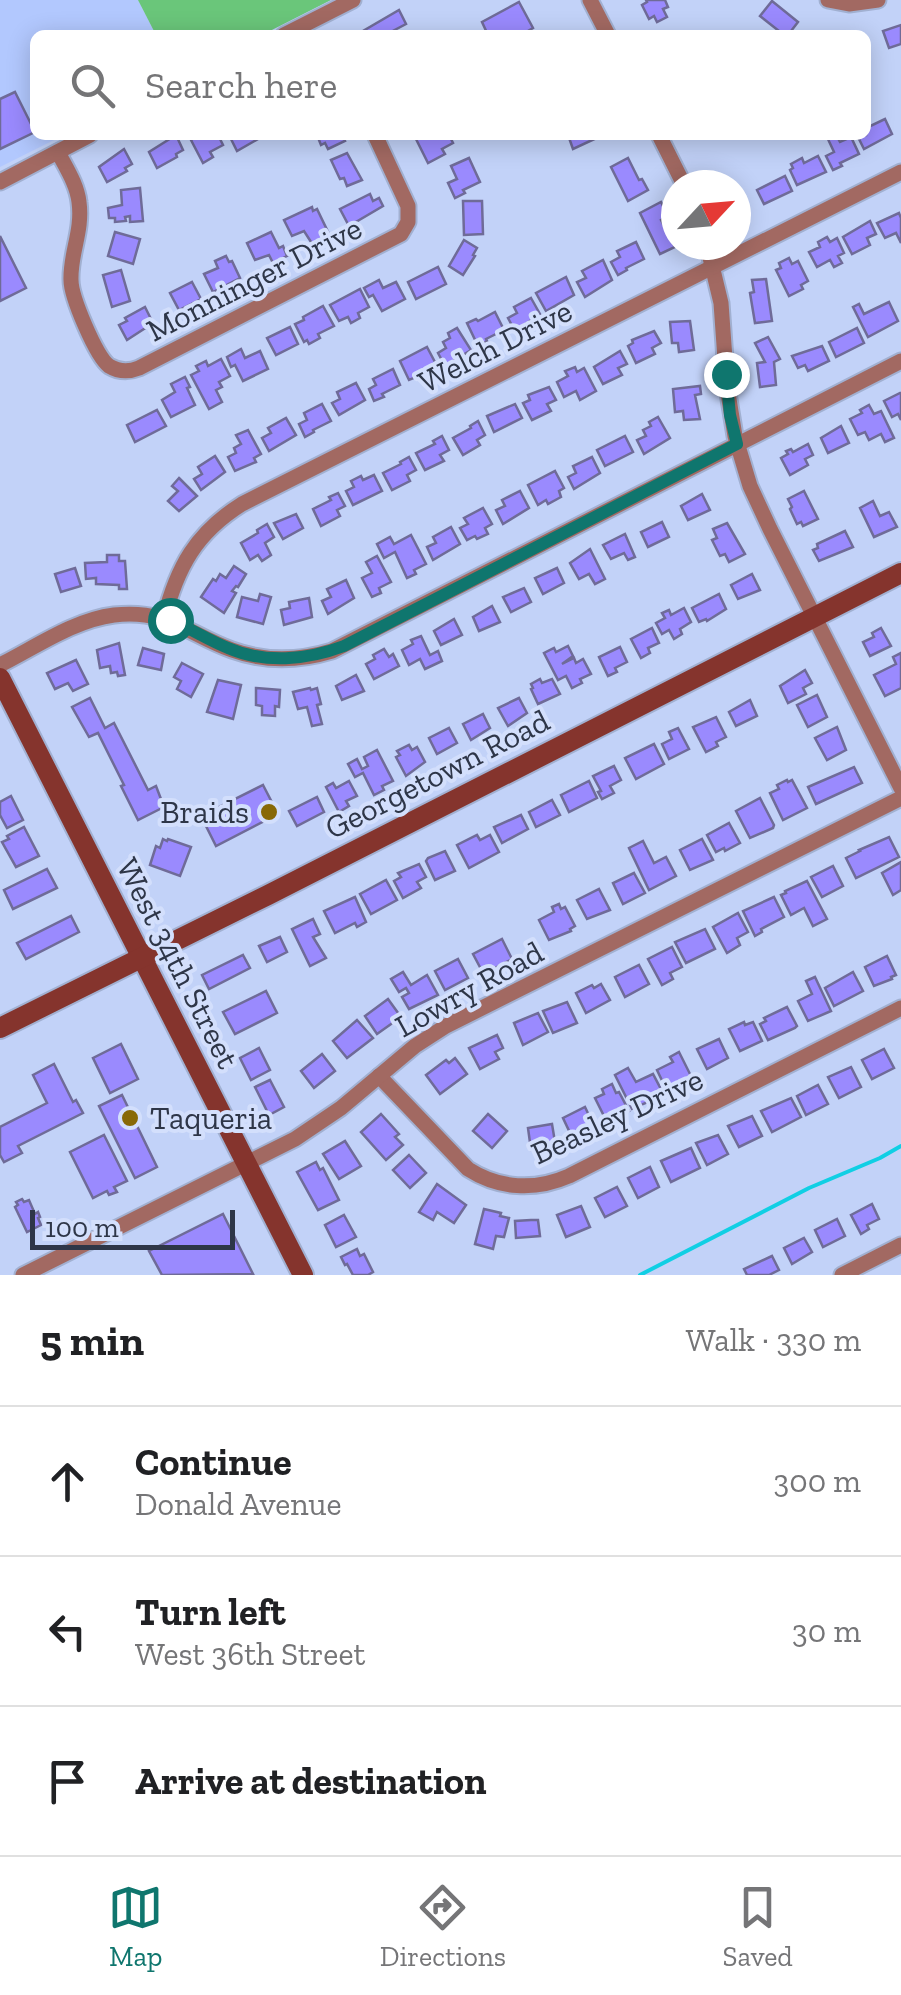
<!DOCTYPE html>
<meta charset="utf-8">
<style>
:root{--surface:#fff;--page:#f6f6f6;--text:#202124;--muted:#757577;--line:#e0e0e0;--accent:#0f766e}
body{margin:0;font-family:"Zilla Slab",serif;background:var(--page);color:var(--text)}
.compass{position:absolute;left:661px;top:170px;width:90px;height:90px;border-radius:50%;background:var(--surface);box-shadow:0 5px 25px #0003;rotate:64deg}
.scale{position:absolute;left:30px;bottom:25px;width:205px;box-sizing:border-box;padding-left:10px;border:5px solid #2e3648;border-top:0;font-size:28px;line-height:35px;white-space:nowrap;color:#2e3648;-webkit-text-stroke:8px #d3dffc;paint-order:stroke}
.stop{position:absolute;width:30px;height:30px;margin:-22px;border:8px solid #0f766e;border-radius:50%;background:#fff}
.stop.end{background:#0f766e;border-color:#fff;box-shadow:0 2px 10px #0008}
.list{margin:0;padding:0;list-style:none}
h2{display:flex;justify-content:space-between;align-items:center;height:130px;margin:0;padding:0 40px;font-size:42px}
h2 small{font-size:32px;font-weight:400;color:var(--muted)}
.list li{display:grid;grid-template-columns:65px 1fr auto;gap:30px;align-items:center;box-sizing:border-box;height:150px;padding:0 40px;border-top:2px solid var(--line)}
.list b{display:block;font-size:38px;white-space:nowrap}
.list p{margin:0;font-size:32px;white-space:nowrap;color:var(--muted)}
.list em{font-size:32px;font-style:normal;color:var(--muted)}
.icon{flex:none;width:55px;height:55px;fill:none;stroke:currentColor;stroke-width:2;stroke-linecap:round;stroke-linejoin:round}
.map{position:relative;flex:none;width:901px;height:1275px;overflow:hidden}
.search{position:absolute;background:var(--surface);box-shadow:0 5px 25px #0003;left:30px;right:30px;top:30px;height:110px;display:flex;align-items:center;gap:25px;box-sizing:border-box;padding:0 35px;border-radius:15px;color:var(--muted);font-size:38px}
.sheet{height:580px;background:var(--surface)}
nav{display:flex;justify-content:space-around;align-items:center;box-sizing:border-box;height:140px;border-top:2px solid var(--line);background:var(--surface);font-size:28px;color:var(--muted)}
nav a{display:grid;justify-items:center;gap:5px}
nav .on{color:var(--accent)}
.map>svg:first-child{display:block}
.built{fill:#b2c8fe}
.green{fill:#6ac67a}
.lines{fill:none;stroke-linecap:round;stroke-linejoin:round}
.stream{stroke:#10cfe4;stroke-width:4}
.building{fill:#9a8afe;stroke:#6f6b98;stroke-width:2.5}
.street-casing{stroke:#a1b0d1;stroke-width:19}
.secondary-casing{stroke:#a1b0d1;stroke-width:24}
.street{stroke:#a26962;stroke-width:15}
.secondary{stroke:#85342d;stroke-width:20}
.route{stroke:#0f766e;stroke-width:12}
.poi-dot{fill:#886906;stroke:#d3dffc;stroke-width:4}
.labels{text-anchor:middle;stroke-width:8;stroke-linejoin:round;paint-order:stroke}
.street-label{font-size:32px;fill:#2e3648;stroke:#d3dffc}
.poi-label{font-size:32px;fill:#2e3648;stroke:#d3dffc;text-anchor:end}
</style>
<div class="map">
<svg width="901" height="1275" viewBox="0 0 901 1275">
<rect width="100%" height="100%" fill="#c2d2f8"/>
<polygon class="built" points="0,0 138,0 156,35 35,35 35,135 64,135 0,167"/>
<polygon class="green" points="138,0 331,0 262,35 156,35"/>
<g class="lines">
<polyline class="stream" points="640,1275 809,1188 880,1158 901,1146"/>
</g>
<g class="building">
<polygon points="646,0 665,0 668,7 663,9 667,17 657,22 654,16 649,19 642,5 647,2"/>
<polygon points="772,1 798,22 788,35 784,35 760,16"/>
<polygon points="519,2 533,28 521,35 488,35 482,22"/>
<polygon points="399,10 406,24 389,33 390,35 365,35 363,31"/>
<polygon points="901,25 901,44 889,48 883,31"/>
<polygon points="15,92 35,132 0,149 0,99"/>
<polygon points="885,119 892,134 864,149 857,135 866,135 866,128"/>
<polygon points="176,135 183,150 176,154 177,157 157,168 149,152"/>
<polygon points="200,135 218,135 223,145 210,152 213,157 203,163 191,140"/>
<polygon points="229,135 265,135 237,151"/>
<polygon points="317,135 342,135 345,141 328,149 325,143 321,145"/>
<polygon points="414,135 436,135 437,137 449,135 453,143 442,149 445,154 428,163"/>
<polygon points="568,135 603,135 573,149"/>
<polygon points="832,135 836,135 840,142 851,137 859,154 840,163 842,166 833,170 826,156 834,152 827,137"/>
<polygon points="124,149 132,164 125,168 127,171 107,182 99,167"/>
<polygon points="347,153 362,180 347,186 344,178 340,179 331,160"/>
<polygon points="818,156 826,172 797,185 790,170 793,168 791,164 802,158 804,163"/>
<polygon points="469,158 480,182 463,190 465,193 455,198 448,183 457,179 451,166"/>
<polygon points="628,158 639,180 642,179 648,190 628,201 611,167"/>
<polygon points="785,176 792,191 764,204 757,190"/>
<polygon points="140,188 143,221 130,222 130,216 125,217 126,221 115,222 115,218 109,218 108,208 122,205 121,190"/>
<polygon points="370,194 373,201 379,198 383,206 349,226 340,209"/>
<polygon points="463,201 482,201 483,234 464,235"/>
<polygon points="661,202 668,216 661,220 675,247 660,254 640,213"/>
<polygon points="312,207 313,211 317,209 330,236 313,245 304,231 292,236 284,220"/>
<polygon points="899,213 901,218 901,243 896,233 885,238 877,223"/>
<polygon points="870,221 876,234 867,238 870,245 852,254 843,237"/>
<polygon points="115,232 140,239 133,264 108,256"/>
<polygon points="271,232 279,248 283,246 287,256 273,263 269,255 255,260 247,243"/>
<polygon points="0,236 26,288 0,301"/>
<polygon points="827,237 830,242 837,238 844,253 838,256 842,263 834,267 830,260 817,267 809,252 820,247 818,242"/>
<polygon points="464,240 477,248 473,255 475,256 463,275 449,266"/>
<polygon points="636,242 644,259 626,268 627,270 618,275 611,262 620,257 617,251"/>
<polygon points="226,256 229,262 232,261 240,278 213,292 204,274 218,268 215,261"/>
<polygon points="789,258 792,264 798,261 808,281 801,285 803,289 789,296 776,270 781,268 779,263"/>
<polygon points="603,260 612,280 585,297 577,282 586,278 582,271"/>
<polygon points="438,267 446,284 416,299 408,282"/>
<polygon points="121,270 130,301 112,307 103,275"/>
<polygon points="566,277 574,295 546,311 536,293"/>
<polygon points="766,279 772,321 755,323 750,293 754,292 752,280"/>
<polygon points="379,280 383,288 396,282 405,299 382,311 373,295 369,297 364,288"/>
<polygon points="192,282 201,299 179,310 170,293"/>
<polygon points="360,289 369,307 358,313 360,318 351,323 348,317 339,321 330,305"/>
<polygon points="531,298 540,314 515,331 508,318 517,313 514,307"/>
<polygon points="889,302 898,321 868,337 853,307 859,304 864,314"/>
<polygon points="323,306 334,326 318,334 320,338 309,344 307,340 304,342 295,324 304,320 303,317"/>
<polygon points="145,307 153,323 127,340 119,325 127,321 125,318"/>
<polygon points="495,312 504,330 486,339 487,341 478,346 467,323 476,319 478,321"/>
<polygon points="690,321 694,350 679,352 678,343 672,343 670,322"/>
<polygon points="290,327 298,344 276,355 267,338"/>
<polygon points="457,328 471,350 445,366 438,353 446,348 443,342 450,338 448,333"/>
<polygon points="857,328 864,343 836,357 829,342"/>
<polygon points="654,331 661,343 652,348 655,354 636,363 628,346 633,343 632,340"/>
<polygon points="768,337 780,359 774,362 776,385 760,387 757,363 765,362 755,343"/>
<polygon points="822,346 829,361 808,371 805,365 798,368 792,356"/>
<polygon points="427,347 436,364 429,368 431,371 409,380 400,361"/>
<polygon points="241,349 245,358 260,351 268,369 243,381 235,365 231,367 227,357"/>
<polygon points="620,351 627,364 618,368 622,375 603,384 594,367"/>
<polygon points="221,359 230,376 219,382 222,387 216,390 222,402 209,409 191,375 199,371 196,366 206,361 208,366"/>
<polygon points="575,367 577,372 584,368 596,391 580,400 576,391 564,397 557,382 568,376 565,371"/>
<polygon points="393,369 400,385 382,394 384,397 374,401 369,389 376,385 373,379"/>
<polygon points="185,377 190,387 187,388 195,405 171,417 162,400 175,392 171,384"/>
<polygon points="356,383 365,400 339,415 332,403 340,399 337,392"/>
<polygon points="700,386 701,394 695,395 700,419 684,420 683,411 675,412 673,389"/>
<polygon points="549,387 556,400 547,404 551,411 532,420 523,403 530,400 528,395"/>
<polygon points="900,393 901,394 901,420 898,414 892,417 884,401"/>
<polygon points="322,404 331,421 313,430 314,432 305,437 299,424 307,420 304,413"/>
<polygon points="515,404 522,418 494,432 487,416"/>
<polygon points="869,405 874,414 881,411 894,438 885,442 881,434 869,440 865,432 858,435 850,419 862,413 860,410"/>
<polygon points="157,410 166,426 135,442 127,425"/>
<polygon points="658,417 670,438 644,454 637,440 646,436 643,430 651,426 649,422"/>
<polygon points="286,418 296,435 269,451 262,438 271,433 268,428"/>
<polygon points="478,421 485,435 477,440 480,445 463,455 453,438 471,428 470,426"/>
<polygon points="841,426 849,443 828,453 821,438"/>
<polygon points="248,430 261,454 254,458 256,462 235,471 228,457 236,453 234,448 241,444 236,435"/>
<polygon points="442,436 449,450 440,455 444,461 425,470 416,453 435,444 433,441"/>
<polygon points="625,436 633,452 605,466 597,450"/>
<polygon points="808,444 813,455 805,459 808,465 790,475 781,458 788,454 786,451 791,449 793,452"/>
<polygon points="215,456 225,472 201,490 194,479 202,474 198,467"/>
<polygon points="409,457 416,470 407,475 410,481 392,490 383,473 401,464 400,462"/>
<polygon points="592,457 600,473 574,489 568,477 576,473 573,466"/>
<polygon points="555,471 564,488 559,491 561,497 548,504 546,500 538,505 528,485"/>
<polygon points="374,475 382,491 353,505 346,491 354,487 351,481 361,476 363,480"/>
<polygon points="179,478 197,496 179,511 168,501 178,491 172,486"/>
<polygon points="520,491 529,508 503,524 496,510 505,506 502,500"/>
<polygon points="804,491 818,519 803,526 801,522 797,524 790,509 792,507 788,499"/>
<polygon points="338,493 345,506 337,510 340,516 321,526 313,509 331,500 329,497"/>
<polygon points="702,494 710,510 688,520 681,506"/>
<polygon points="873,501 880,516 889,512 897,527 874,537 860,508"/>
<polygon points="483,508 492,524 485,528 488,534 477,539 475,536 467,540 460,528 468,524 464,518"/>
<polygon points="296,514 303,528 283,539 274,523"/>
<polygon points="662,522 669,537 648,547 641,532"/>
<polygon points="727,523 745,554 729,562 725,554 720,556 712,540 717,538 713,529"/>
<polygon points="267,524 274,537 265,543 271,555 262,561 258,555 250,560 241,543 258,533 257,530"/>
<polygon points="451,527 460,544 433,560 427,547 436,543 433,537"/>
<polygon points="845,531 853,547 819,561 813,550 818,548 817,544"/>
<polygon points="625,534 635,557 628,560 624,553 611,559 603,545"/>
<polygon points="411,535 426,564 414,570 416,574 407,578 395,552 384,558 377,544 390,537 394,544"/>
<polygon points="590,549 605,579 595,584 589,574 579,579 570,563"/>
<polygon points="107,555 119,555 119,561 125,561 127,589 119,589 119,585 96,584 96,578 86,579 85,563 107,562"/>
<polygon points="377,556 391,582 379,588 381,593 372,597 362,578 372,573 366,562"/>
<polygon points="234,566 246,574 238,587 236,586 232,591 236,593 224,613 201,597 213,579 216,581 220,574 226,578"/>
<polygon points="75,568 81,586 61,592 55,574"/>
<polygon points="557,568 564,583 543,594 535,578"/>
<polygon points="752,574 760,590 738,599 731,585"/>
<polygon points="346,580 354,598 328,614 322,601 331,597 327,589"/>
<polygon points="524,588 531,602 511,612 503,597"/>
<polygon points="260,594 271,597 263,624 237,617 242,597 258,601"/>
<polygon points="719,594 726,609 707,621 706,619 699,622 692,608"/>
<polygon points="309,598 312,617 284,625 281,610 290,608 289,602"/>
<polygon points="492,606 500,622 479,631 473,617"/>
<polygon points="684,608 691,622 680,629 682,634 674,639 669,630 662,634 656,623 665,618 662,613 669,610 671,615"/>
<polygon points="454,619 462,635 441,645 434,631"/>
<polygon points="652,628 659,643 648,648 650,653 641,658 631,639"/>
<polygon points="881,628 891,646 870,656 863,642 874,637 872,633"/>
<polygon points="421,636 430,655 438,651 442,661 425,669 420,659 409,665 402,650 413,644 411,640"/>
<polygon points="119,643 125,675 118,676 117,672 111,673 110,666 100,668 97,650"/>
<polygon points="568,646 573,656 562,664 574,658 576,663 583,659 591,674 580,679 582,683 572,688 566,676 558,680 544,653 554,648 556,652"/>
<polygon points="620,647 627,662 615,668 617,672 608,676 599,657"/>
<polygon points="143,648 164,654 161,670 138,665"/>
<polygon points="384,649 389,657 393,654 399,666 374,679 366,664 375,659 373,655"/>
<polygon points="901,653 901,688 885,696 874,675 896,664 893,657"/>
<polygon points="76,660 88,684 73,691 68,683 55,689 47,673"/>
<polygon points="182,663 203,674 191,697 177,689 181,681 174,677"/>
<polygon points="805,670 812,683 803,688 806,694 788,703 780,686"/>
<polygon points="356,675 364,691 342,700 336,686"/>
<polygon points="540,679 542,683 552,679 560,694 538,704 531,689 533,688 531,684"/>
<polygon points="218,680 241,685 233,719 207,712"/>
<polygon points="256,688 280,690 279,707 275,706 275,716 262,715 262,706 256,705"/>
<polygon points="310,688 311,690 317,688 321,704 317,705 322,724 312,726 307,707 298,709 293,692"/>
<polygon points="817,695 827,717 808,727 797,705"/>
<polygon points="90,698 105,728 114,723 148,790 156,786 164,807 138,820 121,786 124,785 98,733 89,737 72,707"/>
<polygon points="519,698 527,713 508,726 498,708"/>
<polygon points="750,700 757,716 736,726 729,712"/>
<polygon points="483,714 490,728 471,740 463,724"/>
<polygon points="716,717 726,737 716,742 718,746 706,752 693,727"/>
<polygon points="837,727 846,750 827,760 815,738"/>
<polygon points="449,728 457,743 437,754 429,738"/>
<polygon points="678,728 689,749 669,759 662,744 672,739 669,732"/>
<polygon points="654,744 664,764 636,779 625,758"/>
<polygon points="409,745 412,750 417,747 425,762 406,776 396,757 400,755 397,751"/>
<polygon points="377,750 393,781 382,786 384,790 374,795 363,773 355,777 348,764 357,759 362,769 368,766 364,757"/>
<polygon points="614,766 621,780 610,786 614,793 602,799 598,792 601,791 593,776"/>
<polygon points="854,767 862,783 816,804 808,787"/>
<polygon points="787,780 788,782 792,780 807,808 783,820 770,793 779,789 777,785"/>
<polygon points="349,781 357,796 346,801 349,806 339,812 326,787 333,783 336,788"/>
<polygon points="589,781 597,798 569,812 561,795"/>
<polygon points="263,785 278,814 216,846 201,816"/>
<polygon points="11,796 23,820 7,828 0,815 0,802"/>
<polygon points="317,797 324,812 297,826 289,811"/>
<polygon points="760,798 774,825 773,828 750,838 736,811"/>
<polygon points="552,800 560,815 536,827 529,812"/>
<polygon points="521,815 528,829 502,843 494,827"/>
<polygon points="729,823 740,843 725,851 724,848 716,852 707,835"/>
<polygon points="24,827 39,856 16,867 2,842 9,839 7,836"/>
<polygon points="477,835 480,840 490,835 499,852 469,868 457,845"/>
<polygon points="889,837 899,857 856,878 846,858 860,851 859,850"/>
<polygon points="163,839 167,841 168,839 191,847 180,876 150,865 156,846 160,848"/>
<polygon points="702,839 713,860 690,870 680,850"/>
<polygon points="643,841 654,863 666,857 676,876 649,890 629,848"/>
<polygon points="445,851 455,871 435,880 426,861 428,858"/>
<polygon points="901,862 901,890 893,895 882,873"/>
<polygon points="419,864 426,877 417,882 421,888 403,898 394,881 401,877 398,873"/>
<polygon points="833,866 843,886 822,897 811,877"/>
<polygon points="47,869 57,888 13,909 4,890"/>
<polygon points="634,873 645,893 623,904 613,883"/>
<polygon points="386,880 397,900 371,914 360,894"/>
<polygon points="807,881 827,919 813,926 804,908 791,915 781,895 786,893 785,891"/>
<polygon points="599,889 610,910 587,919 577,900"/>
<polygon points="355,897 366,922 357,927 355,923 335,933 324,911"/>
<polygon points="774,897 784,917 761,929 762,932 755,936 743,911"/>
<polygon points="559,904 561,909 565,907 575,926 570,929 571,931 549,940 539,920 554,912 552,907"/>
<polygon points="738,913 748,932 737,938 740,945 727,953 713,927"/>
<polygon points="71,916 79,932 26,959 17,943"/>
<polygon points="313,919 320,934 313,937 326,958 310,966 292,929"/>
<polygon points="705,929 715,949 686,963 675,942"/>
<polygon points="280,937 287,952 267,962 259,946"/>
<polygon points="502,939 512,959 491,970 489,968 482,971 473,954"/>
<polygon points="672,947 682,967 670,973 673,979 662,985 648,959"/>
<polygon points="243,955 250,968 209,989 202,975"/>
<polygon points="887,956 896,975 891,977 892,979 874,986 865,967"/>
<polygon points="458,959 468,978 445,990 435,971"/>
<polygon points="639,965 649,984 625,997 615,977"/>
<polygon points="403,972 411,985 427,975 438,995 409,1009 402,997 409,993 406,988 399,992 391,979"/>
<polygon points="853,972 863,991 834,1006 825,988"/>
<polygon points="815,977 831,1011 808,1021 798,1001 812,994 806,981"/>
<polygon points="601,984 610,1000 586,1013 576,993 592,985 594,988"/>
<polygon points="266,991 277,1013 235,1034 223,1012"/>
<polygon points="388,999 401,1017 377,1034 365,1016"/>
<polygon points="567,1002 577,1023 553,1033 543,1011"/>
<polygon points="787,1007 797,1026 795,1028 768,1040 760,1024 766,1021 764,1018"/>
<polygon points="538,1013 548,1032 523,1045 514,1023"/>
<polygon points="357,1020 373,1038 347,1058 333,1041"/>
<polygon points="744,1022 745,1025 753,1022 762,1041 740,1051 729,1029"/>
<polygon points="497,1035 503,1048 495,1052 499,1059 480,1069 469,1048"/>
<polygon points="719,1039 728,1058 707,1069 697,1049"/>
<polygon points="121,1044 138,1079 110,1093 93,1058"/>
<polygon points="259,1048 270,1070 251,1080 240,1058"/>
<polygon points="884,1049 894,1068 872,1079 862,1060"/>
<polygon points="679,1052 693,1080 667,1091 657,1070 673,1062 670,1057"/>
<polygon points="322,1054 335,1071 314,1088 301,1071"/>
<polygon points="455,1058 467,1074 440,1094 426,1075 446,1060 449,1063"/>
<polygon points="54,1064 73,1102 76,1100 83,1113 18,1146 22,1153 4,1162 0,1155 0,1127 47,1103 33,1075"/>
<polygon points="851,1067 861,1087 839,1098 828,1077"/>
<polygon points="628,1068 636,1082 653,1074 664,1095 632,1109 615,1075"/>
<polygon points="270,1080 284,1107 269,1115 255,1087"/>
<polygon points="612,1084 616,1093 619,1092 629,1111 607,1122 595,1098 604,1094 602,1089"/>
<polygon points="818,1085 828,1104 806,1115 797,1096"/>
<polygon points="122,1095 157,1167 135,1178 99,1106"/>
<polygon points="791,1098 801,1117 772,1132 761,1111"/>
<polygon points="585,1107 594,1126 572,1137 563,1118"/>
<polygon points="381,1114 399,1134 395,1137 403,1145 386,1160 361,1132"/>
<polygon points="488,1114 507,1131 492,1148 473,1131"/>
<polygon points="752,1116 762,1136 739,1147 728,1126"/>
<polygon points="552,1124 556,1148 531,1150 528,1128"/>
<polygon points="104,1135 127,1181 114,1187 117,1192 109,1195 107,1191 93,1198 70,1152"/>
<polygon points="718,1135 728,1154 707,1165 696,1143"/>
<polygon points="345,1141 361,1166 339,1179 323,1154"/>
<polygon points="691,1148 700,1168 671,1182 661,1161"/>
<polygon points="409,1155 426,1173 410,1188 393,1170"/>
<polygon points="316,1162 320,1170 323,1168 339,1200 318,1210 297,1172"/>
<polygon points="650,1167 659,1187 638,1198 628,1178"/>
<polygon points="437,1184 466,1205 454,1223 437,1212 433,1220 419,1212"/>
<polygon points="617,1187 627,1206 605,1217 595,1198"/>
<polygon points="22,1199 24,1202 29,1200 35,1214 38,1212 40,1217 38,1218 41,1225 27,1232 15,1207 18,1205 16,1202"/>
<polygon points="872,1204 879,1219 867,1225 869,1229 861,1234 851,1215"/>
<polygon points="581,1206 590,1227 566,1237 557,1215"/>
<polygon points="484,1209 501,1213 500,1216 509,1218 504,1237 496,1236 493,1249 475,1244"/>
<polygon points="223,1214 253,1274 162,1275 149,1251"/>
<polygon points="344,1215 356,1237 336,1247 325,1225"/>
<polygon points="837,1219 845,1236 823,1247 815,1230"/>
<polygon points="531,1220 538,1220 540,1236 516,1238 515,1221"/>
<polygon points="804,1238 812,1252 792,1264 784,1248"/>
<polygon points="357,1249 360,1256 364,1254 373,1272 368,1275 353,1275 347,1264 345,1265 341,1257"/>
<polygon points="772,1256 779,1270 769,1275 747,1275 744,1269"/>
</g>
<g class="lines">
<g class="street-casing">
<g id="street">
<polyline points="590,0 608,35"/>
<polyline points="828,0 849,4 878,0"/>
<polyline points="284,35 353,0"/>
<polyline points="659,135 684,185"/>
<path d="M58 152C66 168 77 184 79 202 83 231 70 253 71 280 71 297 96 356 109 366 119 372 129 372 139 368L401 234 408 222V206L375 135"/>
<polyline points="0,182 90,135"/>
<polyline points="707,245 721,303 727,387 735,436 750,486 770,529 901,788"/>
<path d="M164 619C177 567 196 533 242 504L901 172"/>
<path d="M0 665C36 647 74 620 114 615 168 609 188 634 232 650 265 662 299 661 332 651L901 361"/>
<path d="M379 1076 468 1169C499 1189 535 1191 569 1176L901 1008"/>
<polyline points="23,1275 295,1139 341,1108 415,1046 446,1026 901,798"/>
<polyline points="842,1275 901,1245"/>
</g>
</g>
<g class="secondary-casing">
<g id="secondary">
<polyline points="0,678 303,1275"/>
<polyline points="0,1028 268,895 901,573"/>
</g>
</g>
<use href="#street" class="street"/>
<use href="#secondary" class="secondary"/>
</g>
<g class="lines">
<path class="route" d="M170 620C190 628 208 640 228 648 265 664 307 660 344 646L737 444 730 415 726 374"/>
</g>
<g class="poi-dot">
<circle cx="269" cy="812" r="10"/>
<circle cx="130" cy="1118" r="10"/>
</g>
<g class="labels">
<g class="street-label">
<text transform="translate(254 279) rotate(-27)" y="11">Monninger Drive</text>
<text transform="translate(495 346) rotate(-27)" y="11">Welch Drive</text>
<text transform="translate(437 774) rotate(-27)" y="11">Georgetown Road</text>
<text transform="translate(178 963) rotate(63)" y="11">West 34th Street</text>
<text transform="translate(469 989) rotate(-29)" y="11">Lowry Road</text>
<text transform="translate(617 1116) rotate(-25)" y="11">Beasley Drive</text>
</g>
<g class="poi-label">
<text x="249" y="823">Braids</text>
<text x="150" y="1129" text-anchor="start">Taqueria</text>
</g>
</g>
</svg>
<svg class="compass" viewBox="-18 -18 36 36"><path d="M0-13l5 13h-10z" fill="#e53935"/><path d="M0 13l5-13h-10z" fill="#757577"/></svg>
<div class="scale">100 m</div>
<div class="stop" style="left:170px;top:620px"></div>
<div class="stop end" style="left:726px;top:374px"></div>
<div class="search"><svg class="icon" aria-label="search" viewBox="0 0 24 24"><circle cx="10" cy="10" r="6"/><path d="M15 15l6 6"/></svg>Search here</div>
</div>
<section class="sheet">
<h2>5 min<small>Walk · 330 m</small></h2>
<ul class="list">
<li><svg class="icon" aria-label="ahead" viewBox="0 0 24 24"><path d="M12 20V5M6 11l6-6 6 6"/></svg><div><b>Continue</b><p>Donald Avenue</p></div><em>300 m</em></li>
<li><svg class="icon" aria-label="left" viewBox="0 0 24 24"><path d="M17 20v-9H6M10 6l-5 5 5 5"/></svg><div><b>Turn left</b><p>West 36th Street</p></div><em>30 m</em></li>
<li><svg class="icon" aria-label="arrive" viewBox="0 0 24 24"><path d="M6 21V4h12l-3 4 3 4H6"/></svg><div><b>Arrive at destination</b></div></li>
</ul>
</section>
<nav>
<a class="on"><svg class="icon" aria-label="map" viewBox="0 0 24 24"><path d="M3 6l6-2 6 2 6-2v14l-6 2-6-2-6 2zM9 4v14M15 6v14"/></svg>Map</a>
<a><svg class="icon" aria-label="directions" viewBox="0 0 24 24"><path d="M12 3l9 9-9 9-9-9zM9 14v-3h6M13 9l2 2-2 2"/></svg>Directions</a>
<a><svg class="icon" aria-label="saved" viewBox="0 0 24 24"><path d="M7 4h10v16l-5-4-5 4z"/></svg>Saved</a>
</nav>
